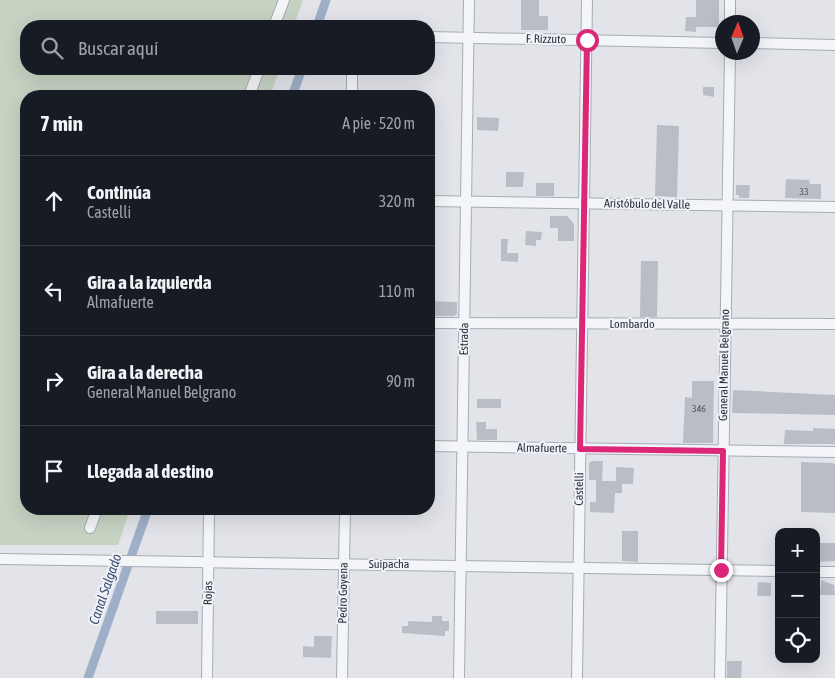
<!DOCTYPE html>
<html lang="es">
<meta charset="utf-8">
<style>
:root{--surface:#171b24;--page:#20242c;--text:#f1f3f6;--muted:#9ea1a6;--line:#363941}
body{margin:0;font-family:"Asap Condensed",sans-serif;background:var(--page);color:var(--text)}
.controls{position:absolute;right:15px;bottom:15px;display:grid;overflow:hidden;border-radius:10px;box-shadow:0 5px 20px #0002}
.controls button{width:45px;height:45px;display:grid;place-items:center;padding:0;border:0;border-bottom:1px solid var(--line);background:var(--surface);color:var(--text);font:25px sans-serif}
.compass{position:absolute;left:715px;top:15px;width:45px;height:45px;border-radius:50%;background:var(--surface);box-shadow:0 5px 20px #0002;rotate:2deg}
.stop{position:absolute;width:15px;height:15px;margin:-11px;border:4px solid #db2777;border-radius:50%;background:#fff}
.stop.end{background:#db2777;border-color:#fff;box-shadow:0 1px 5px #0008}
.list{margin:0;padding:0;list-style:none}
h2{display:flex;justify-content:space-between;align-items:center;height:65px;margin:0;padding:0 20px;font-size:21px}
h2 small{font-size:16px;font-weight:400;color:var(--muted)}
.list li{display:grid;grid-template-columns:32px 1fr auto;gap:15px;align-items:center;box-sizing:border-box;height:90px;padding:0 20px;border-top:1px solid var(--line)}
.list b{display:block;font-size:19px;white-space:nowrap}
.list p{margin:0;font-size:16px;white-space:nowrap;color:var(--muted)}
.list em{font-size:16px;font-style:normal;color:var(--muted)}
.icon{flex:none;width:28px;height:28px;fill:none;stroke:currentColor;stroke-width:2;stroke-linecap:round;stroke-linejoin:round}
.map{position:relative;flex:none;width:835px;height:678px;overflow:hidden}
.search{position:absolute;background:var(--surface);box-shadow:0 5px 20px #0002;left:20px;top:20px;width:415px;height:55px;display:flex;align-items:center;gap:12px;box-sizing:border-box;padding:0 18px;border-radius:20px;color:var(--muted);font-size:19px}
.panel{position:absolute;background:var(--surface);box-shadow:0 5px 20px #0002;left:20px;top:90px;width:415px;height:425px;border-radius:20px}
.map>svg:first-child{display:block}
.green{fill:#c6d3c3}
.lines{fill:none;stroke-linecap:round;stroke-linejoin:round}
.canal{stroke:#9fafc8;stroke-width:9}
.building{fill:#b9bdc6}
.minor-casing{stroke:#a7abb4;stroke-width:12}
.minor{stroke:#f4f5f8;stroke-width:10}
.route{stroke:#db2777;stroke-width:6}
.labels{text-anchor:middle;stroke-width:4;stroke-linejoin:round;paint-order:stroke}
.number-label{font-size:10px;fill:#4e5462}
.street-label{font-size:12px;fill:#2b3141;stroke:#f1f3f7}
.water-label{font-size:14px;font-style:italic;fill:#374d73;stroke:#f1f3f7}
</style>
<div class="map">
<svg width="835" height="678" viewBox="0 0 835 678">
<rect width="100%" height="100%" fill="#e2e4ea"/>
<polygon class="green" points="0,0 303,0 294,26 26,26 26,69 280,69 270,96 26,96 26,509 130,509 118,545 0,545"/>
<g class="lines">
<g class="canal">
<polyline points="317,26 326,0"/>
<polyline points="292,96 302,69"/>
<polyline points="88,678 148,509"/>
</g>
</g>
<g class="building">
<polygon points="521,0 539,0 539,16 548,16 548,30 521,30"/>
<polygon points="696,0 719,0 719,27 696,27 696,32 685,31 686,17 696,17"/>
<polygon points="703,87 714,87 714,97 703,95"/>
<polygon points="477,117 499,118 498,131 477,130"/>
<polygon points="657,125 679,126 677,197 655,196"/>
<polygon points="506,172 524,172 523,187 506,187"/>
<polygon points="786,179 809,180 810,184 821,184 821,199 785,198"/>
<rect x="536" y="183" width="18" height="13"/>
<polygon points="736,185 750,185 749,198 739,198 739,195 736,195"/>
<polygon points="550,216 567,216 574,224 574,241 558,241 558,228 550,228"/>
<polygon points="526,231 542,232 541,240 536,240 536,246 525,245"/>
<polygon points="501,239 508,239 507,253 518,253 518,262 501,261"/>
<polygon points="641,261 658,261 657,317 640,317"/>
<polygon points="429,301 457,302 457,314 454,316 429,316"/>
<polygon points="692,381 714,381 713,443 683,443 685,397 692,398"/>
<polygon points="733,390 835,395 835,415 732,413"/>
<rect x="477" y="399" width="24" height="9"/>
<polygon points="476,422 486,422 486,429 497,429 497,440 477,440"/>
<polygon points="813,428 835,429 835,444 784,444 785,430 813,431"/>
<polygon points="592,461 603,461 602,481 616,481 616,467 634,468 633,484 622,484 622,493 615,493 614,513 590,512 590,502 596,502 596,480 589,480 589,463"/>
<polygon points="801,462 833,463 835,465 835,513 801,512"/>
<polygon points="622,531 638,531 638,562 622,561"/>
<polygon points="816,543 835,543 835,561 816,562"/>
<polygon points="821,580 834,585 835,595 820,595"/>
<polygon points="758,582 771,583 771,596 757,596"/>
<rect x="156" y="611" width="42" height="13"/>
<polygon points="432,616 442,616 442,621 449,621 449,631 445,631 445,636 402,633 402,626 408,626 408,621 432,622"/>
<polygon points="314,636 332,636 331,658 303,657 303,646 314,647"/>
<polygon points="727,661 742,661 741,678 727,678"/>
</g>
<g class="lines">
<g class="minor-casing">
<g id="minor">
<polyline points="730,22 730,0"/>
<polyline points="274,26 284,0"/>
<polyline points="429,37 722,43"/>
<polyline points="752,43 835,45"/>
<polyline points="249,96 259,69"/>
<polyline points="352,96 352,69"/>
<polyline points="429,201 835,207"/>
<polyline points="429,323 835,324"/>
<polyline points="429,446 835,452"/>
<polyline points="90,528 97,509"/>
<polyline points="0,559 779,571"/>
<polyline points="816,572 835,572"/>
<polyline points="207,678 209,509"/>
<polyline points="342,678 345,509"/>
<polyline points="459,678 469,0"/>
<polyline points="577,678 587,0"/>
<polyline points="720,678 730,52"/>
</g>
</g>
<use href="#minor" class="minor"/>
</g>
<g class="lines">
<polyline class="route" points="587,40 580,449 723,451 721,570"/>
</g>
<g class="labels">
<g class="number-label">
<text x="804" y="195">33</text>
<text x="699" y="412">346</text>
</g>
<g class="street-label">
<text transform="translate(546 39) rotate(1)" y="4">F. Rizzuto</text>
<text transform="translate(647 204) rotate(1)" y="4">Aristóbulo del Valle</text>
<text x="632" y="328">Lombardo</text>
<text transform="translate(464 339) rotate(-89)" y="4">Estrada</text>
<text transform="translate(724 365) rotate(-89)" y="4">General Manuel Belgrano</text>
<text transform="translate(542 448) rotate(1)" y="4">Almafuerte</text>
<text transform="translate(579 489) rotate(-89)" y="4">Castelli</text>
<text x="389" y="568">Suipacha</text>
<text transform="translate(208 593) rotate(-89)" y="4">Rojas</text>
<text transform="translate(343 593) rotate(-89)" y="4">Pedro Goyena</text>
</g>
<g class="water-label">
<text transform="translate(105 589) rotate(-71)" y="5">Canal Salgado</text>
</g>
</g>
</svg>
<div class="controls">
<button>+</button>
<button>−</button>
<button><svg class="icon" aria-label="locate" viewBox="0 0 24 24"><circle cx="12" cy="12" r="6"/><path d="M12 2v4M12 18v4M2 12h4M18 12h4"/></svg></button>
</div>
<svg class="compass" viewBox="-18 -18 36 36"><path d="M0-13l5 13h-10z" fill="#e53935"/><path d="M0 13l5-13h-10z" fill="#9ea1a6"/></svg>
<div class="stop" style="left:587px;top:40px"></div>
<div class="stop end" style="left:721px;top:570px"></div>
<div class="search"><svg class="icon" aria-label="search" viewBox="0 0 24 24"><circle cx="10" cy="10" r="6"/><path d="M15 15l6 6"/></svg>Buscar aquí</div>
<section class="panel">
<h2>7 min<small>A pie · 520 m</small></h2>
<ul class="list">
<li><svg class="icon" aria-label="ahead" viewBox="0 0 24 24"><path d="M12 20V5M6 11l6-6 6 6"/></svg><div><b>Continúa</b><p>Castelli</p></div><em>320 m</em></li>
<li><svg class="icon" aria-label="left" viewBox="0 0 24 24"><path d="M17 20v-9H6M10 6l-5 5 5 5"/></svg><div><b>Gira a la izquierda</b><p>Almafuerte</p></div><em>110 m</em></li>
<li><svg class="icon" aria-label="right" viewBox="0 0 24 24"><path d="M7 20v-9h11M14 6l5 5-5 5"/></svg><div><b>Gira a la derecha</b><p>General Manuel Belgrano</p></div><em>90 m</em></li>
<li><svg class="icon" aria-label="arrive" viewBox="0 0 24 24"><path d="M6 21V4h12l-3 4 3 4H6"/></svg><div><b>Llegada al destino</b></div></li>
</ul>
</section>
</div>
